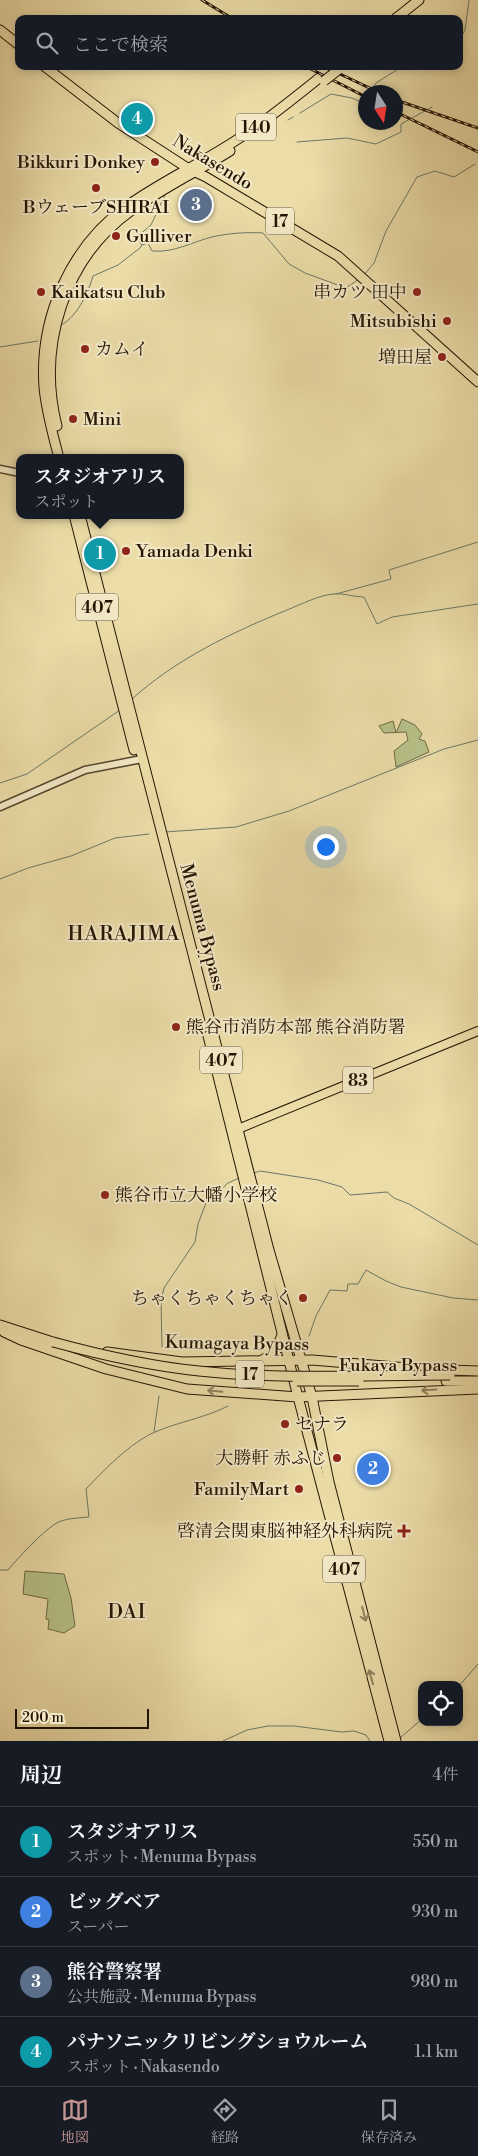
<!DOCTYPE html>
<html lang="ja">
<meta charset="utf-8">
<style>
:root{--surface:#171b24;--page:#20242c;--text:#f1f3f6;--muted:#9ea1a6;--line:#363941;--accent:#c59692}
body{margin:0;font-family:"Libre Bodoni","Noto Serif JP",serif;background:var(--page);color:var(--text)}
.controls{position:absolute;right:15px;bottom:15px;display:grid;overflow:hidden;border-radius:10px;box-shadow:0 2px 8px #0003}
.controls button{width:45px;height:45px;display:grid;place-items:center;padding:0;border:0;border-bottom:1px solid var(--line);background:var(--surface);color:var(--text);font:25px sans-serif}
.compass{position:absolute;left:358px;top:85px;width:45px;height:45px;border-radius:50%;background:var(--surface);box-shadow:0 2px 8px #0003;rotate:168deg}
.scale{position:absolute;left:15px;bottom:12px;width:134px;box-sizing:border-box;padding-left:5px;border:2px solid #241503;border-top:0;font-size:14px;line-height:18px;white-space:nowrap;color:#241503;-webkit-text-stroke:4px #f2e8c6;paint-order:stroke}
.you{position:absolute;left:325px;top:846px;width:18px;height:18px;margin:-12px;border:4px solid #fff;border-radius:50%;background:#1a73e8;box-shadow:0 0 0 8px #1a73e833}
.badge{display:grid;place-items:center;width:32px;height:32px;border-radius:50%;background:var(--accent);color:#fff;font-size:16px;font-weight:700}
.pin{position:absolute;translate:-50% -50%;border:2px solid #fff;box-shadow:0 1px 5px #0006}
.popup{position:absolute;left:16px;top:454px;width:168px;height:65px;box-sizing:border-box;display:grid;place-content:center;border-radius:10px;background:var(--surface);filter:drop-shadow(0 1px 4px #0005);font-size:16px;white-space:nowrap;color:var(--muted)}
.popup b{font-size:19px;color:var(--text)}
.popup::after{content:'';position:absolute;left:50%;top:100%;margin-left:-10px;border:10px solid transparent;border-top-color:var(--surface)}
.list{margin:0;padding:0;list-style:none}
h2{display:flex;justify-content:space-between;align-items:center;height:65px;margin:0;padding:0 20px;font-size:21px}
h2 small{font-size:16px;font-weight:400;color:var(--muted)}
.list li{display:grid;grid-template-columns:32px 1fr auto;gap:15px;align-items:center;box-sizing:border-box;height:70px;padding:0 20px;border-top:1px solid var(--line)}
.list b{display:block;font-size:19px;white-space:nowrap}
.list p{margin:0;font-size:16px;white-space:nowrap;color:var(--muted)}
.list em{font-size:16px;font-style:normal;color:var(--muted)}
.icon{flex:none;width:28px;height:28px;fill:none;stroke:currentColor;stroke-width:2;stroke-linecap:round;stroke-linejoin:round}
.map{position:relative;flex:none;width:478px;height:1741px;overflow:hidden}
.search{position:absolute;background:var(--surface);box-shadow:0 2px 8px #0003;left:15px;right:15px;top:15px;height:55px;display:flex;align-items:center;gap:12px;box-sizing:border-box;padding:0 18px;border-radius:10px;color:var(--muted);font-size:19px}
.sheet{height:345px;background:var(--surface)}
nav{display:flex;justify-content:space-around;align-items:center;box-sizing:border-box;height:70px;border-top:1px solid var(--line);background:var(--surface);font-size:14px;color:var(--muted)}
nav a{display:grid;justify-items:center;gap:2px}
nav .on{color:var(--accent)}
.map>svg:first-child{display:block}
.green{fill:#b7c088;stroke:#6e6a46}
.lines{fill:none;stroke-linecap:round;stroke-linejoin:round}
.stream{stroke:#6a7966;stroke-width:1}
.tertiary-casing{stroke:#56472c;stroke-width:9}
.primary-casing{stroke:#241503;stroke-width:10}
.trunk-casing{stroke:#241503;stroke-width:11}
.tertiary{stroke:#f2e8c6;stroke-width:6}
.primary{stroke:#ebdca8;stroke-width:8}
.trunk{stroke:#ebdca8;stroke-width:9}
.rail-casing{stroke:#241503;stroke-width:3}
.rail{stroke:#f2e8c6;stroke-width:1;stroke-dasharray:4;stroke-linecap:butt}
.trunk-bridge-casing{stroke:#241503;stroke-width:11;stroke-linecap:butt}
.trunk-bridge{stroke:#ebdca8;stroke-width:9}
.oneway{stroke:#91825e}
.poi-dot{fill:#8f2418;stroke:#f2e8c6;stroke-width:2}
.labels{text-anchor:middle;stroke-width:4;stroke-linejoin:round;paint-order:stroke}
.shield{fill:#f2e8c6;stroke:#62543e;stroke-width:1}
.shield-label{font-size:16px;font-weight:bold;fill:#241503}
.poi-label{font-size:18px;fill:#241503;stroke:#f2e8c6;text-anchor:end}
.street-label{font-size:18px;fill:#241503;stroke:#f2e8c6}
.quarter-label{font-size:20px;letter-spacing:1px;fill:#241503;stroke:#f2e8c6}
</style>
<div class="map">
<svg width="478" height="1741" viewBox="0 0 478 1741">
<rect width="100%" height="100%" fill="#ebdca8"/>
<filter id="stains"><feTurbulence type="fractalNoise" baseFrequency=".004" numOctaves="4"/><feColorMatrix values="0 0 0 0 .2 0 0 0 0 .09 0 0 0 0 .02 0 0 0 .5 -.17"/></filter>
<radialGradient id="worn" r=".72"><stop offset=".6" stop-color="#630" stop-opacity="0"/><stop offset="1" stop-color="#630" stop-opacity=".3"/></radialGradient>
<g class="green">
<polygon points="402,719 415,725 422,734 419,739 425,741 429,752 396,767 394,751 408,740 406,732 384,733 379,726 393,721 396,733"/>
<polygon points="25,1571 64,1574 71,1598 75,1626 64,1633 48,1629 49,1620 46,1619 48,1599 23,1594"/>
</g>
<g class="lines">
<g class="stream">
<polyline points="459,40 465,30 469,0"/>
<polyline points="370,92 376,83 403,66"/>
<polyline points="300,113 331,94 352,98 363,103 366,100"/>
<polyline points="288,120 293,117"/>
<polyline points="297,142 347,138 376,144 401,132 401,124 432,107"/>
<path d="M142 245 148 243 152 251C174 253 192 242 212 237 229 233 247 232 263 233L289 264 305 273 346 288 359 279"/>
<polyline points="364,275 374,263 386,231 417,177 435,171 454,177 475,164"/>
<path d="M60 326C77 317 88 294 93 276L118 265 140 248 142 245 138 240V236L151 225 165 195"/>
<polyline points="0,347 38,341"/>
<polyline points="336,594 391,579 389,570 478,542"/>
<path d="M132 699C176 659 233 632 287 610 302 604 319 595 334 594 344 593 354 597 364 597L377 624 392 617 478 604"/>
<polyline points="0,783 27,774 120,710"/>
<polyline points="165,832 236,827 289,811 444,749 478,740"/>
<polyline points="0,879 28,868 71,856 115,838 149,834"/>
<polyline points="254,1173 260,1171 318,1180 342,1187 350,1195 387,1192 394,1198 409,1204 478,1245"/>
<polyline points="309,1336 316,1316 330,1290 347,1291 348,1284 358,1284 366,1270 386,1281 401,1287 453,1298 478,1300"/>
<polyline points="162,1347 161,1301 164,1288 195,1242 198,1224 206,1203 228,1183 239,1178"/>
<polyline points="154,1432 159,1396"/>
<path d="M0 1570H8C20 1556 39 1535 55 1524 64 1518 79 1518 89 1517L86 1489C104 1470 130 1443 155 1432 178 1422 205 1418 228 1406"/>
<polyline points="459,1686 478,1664"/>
<polyline points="400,1738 422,1719"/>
<polyline points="223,1741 247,1730 268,1726 294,1726 342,1732 354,1731 366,1735 370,1741"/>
</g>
<g class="tertiary-casing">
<g id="tertiary">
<polyline points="0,469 20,473"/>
<polyline points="0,807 85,770 142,759"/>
</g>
</g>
<g class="primary-casing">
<polyline id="primary" points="238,1129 478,1031"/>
</g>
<g class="trunk-casing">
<g id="trunk">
<polyline points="395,19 419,0"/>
<polyline points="0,30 19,45"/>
<polyline points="44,66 118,123 189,169 206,177 338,256 478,382"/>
<polyline points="332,67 334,66"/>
<path d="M57 426C37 346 64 258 132 210 163 188 198 171 230 151"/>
<path d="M59 458C53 435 46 411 44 387 39 318 70 247 127 206 162 181 202 163 238 139 266 121 293 99 319 78"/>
<polyline points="74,515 134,750"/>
<polyline points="80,515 269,1250 312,1397 329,1482 396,1741"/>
<polyline points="208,1036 298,1397 389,1741"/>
<polyline points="0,1325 59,1344"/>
<polyline points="4,1332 21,1340 106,1369 187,1389 298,1397 478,1389"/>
<polyline points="107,1352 182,1362 312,1360 420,1369 478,1371"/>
<polyline points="262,1360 275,1353 282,1335"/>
<polyline points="446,1381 478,1381"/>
</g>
</g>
<use href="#tertiary" class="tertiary"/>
<use href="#primary" class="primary"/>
<use href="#trunk" class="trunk"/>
<g class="rail-casing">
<g id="rail">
<polyline points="202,0 233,19"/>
<polyline points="305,66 366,97"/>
<polyline points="323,66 378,92"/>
<polyline points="396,100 478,128"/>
<polyline points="396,112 478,152"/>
</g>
</g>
<use href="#rail" class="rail"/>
<g class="trunk-bridge-casing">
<g id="trunk-bridge">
<polyline points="324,81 338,70"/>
<path d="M53 1342C101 1355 149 1366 199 1371 282 1380 367 1375 450 1375"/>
<polyline points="297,1381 359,1381"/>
</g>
</g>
<use href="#trunk-bridge" class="trunk-bridge"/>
</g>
<defs><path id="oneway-shaft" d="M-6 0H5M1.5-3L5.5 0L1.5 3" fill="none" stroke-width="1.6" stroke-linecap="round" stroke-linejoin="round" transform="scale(1.25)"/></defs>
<g class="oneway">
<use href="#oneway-shaft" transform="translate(429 1390) rotate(177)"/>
<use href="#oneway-shaft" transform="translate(215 1391) rotate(-175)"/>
<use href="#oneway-shaft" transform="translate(364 1614) rotate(76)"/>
<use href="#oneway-shaft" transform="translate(371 1677) rotate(-106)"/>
</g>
<g class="poi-dot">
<circle cx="155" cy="162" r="5"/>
<circle cx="96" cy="188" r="5"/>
<circle cx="116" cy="236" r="5"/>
<circle cx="41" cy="292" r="5"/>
<circle cx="417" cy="292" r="5"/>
<circle cx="447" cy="321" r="5"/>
<circle cx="85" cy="349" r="5"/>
<circle cx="442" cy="357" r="5"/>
<circle cx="73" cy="419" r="5"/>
<circle cx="126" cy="551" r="5"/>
<circle cx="176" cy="1027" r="5"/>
<circle cx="105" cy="1195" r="5"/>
<circle cx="303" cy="1298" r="5"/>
<circle cx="285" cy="1424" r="5"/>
<circle cx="337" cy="1458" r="5"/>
<circle cx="299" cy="1489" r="5"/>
<path d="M401.5 1523.5h5v5h5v5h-5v5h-5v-5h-5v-5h5z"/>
</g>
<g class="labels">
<g class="shield">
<rect x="236" y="113.5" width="40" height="27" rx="4"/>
<rect x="266" y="207.5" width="28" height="27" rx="4"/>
<rect x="76" y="593.5" width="42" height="27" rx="4"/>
<rect x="200" y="1046.5" width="42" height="27" rx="4"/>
<rect x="343" y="1066.5" width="30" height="27" rx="4"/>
<rect x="236" y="1360.5" width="28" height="27" rx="4"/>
<rect x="323" y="1555.5" width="42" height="27" rx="4"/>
</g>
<g class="shield-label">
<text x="256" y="133">140</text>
<text x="280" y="227">17</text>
<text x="97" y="613">407</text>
<text x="221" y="1066">407</text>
<text x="358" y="1086">83</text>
<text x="250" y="1380">17</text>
<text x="344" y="1575">407</text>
</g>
<g class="poi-label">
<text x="145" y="168">Bikkuri Donkey</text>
<text x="96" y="213" text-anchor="middle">BウェーブSHIRAI</text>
<text x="126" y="242" text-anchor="start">Gulliver</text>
<text x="51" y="298" text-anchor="start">Kaikatsu Club</text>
<text x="407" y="298">串カツ 田中</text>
<text x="437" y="327">Mitsubishi</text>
<text x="95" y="355" text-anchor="start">カムイ</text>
<text x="432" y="363">増田屋</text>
<text x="83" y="425" text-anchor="start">Mini</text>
<text x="136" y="557" text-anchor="start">Yamada Denki</text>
<text x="186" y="1033" text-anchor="start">熊谷市消防本部 熊谷消防署</text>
<text x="115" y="1201" text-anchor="start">熊谷市立大幡小学校</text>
<text x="293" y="1304">ちゃくちゃくちゃく</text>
<text x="295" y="1430" text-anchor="start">セナラ</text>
<text x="327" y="1464">大勝軒 赤ふじ</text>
<text x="289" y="1495">FamilyMart</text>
<text x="393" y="1537">啓清会関東脳神経外科病院</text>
</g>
<g class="street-label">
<text transform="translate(213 162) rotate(31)" y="6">Nakasendo</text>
<text transform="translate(203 927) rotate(75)" y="6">Menuma Bypass</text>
<text transform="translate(237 1343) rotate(1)" y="6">Kumagaya Bypass</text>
<text x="398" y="1371">Fukaya Bypass</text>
</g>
<g class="quarter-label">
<text x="124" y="940">HARAJIMA</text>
<text x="127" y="1618">DAI</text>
</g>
</g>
<rect width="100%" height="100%" filter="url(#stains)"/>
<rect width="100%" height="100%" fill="url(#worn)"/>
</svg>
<div class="controls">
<button><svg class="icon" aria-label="locate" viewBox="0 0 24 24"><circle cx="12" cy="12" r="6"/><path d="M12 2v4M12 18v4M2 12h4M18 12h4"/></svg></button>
</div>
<svg class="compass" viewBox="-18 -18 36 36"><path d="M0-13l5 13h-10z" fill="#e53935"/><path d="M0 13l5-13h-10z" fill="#9ea1a6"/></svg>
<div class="scale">200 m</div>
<div class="you"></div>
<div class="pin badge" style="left:100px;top:554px;background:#0f9aa8">1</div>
<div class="popup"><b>スタジオアリス</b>スポット</div>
<div class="pin badge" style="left:373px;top:1469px;background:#3f7fe0">2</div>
<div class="pin badge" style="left:196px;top:205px;background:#5c6f8a">3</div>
<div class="pin badge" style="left:137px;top:119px;background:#0f9aa8">4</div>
<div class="search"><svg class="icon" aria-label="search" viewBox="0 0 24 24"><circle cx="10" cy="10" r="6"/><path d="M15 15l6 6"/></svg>ここで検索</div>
</div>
<section class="sheet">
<h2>周辺<small>4件</small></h2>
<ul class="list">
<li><span class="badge" style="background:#0f9aa8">1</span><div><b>スタジオアリス</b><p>スポット · Menuma Bypass</p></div><em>550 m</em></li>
<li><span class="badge" style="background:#3f7fe0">2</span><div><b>ビッグベア</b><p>スーパー</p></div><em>930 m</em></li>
<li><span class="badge" style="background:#5c6f8a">3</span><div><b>熊谷警察署</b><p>公共施設 · Menuma Bypass</p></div><em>980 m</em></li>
<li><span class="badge" style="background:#0f9aa8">4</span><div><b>パナソニックリビングショウルーム</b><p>スポット · Nakasendo</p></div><em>1.1 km</em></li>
</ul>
</section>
<nav>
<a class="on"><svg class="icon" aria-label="map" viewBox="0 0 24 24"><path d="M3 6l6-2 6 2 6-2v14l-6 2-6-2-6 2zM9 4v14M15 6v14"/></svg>地図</a>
<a><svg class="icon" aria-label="directions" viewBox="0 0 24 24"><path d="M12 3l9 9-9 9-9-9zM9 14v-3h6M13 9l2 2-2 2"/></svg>経路</a>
<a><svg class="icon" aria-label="saved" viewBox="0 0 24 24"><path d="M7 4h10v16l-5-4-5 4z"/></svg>保存済み</a>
</nav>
